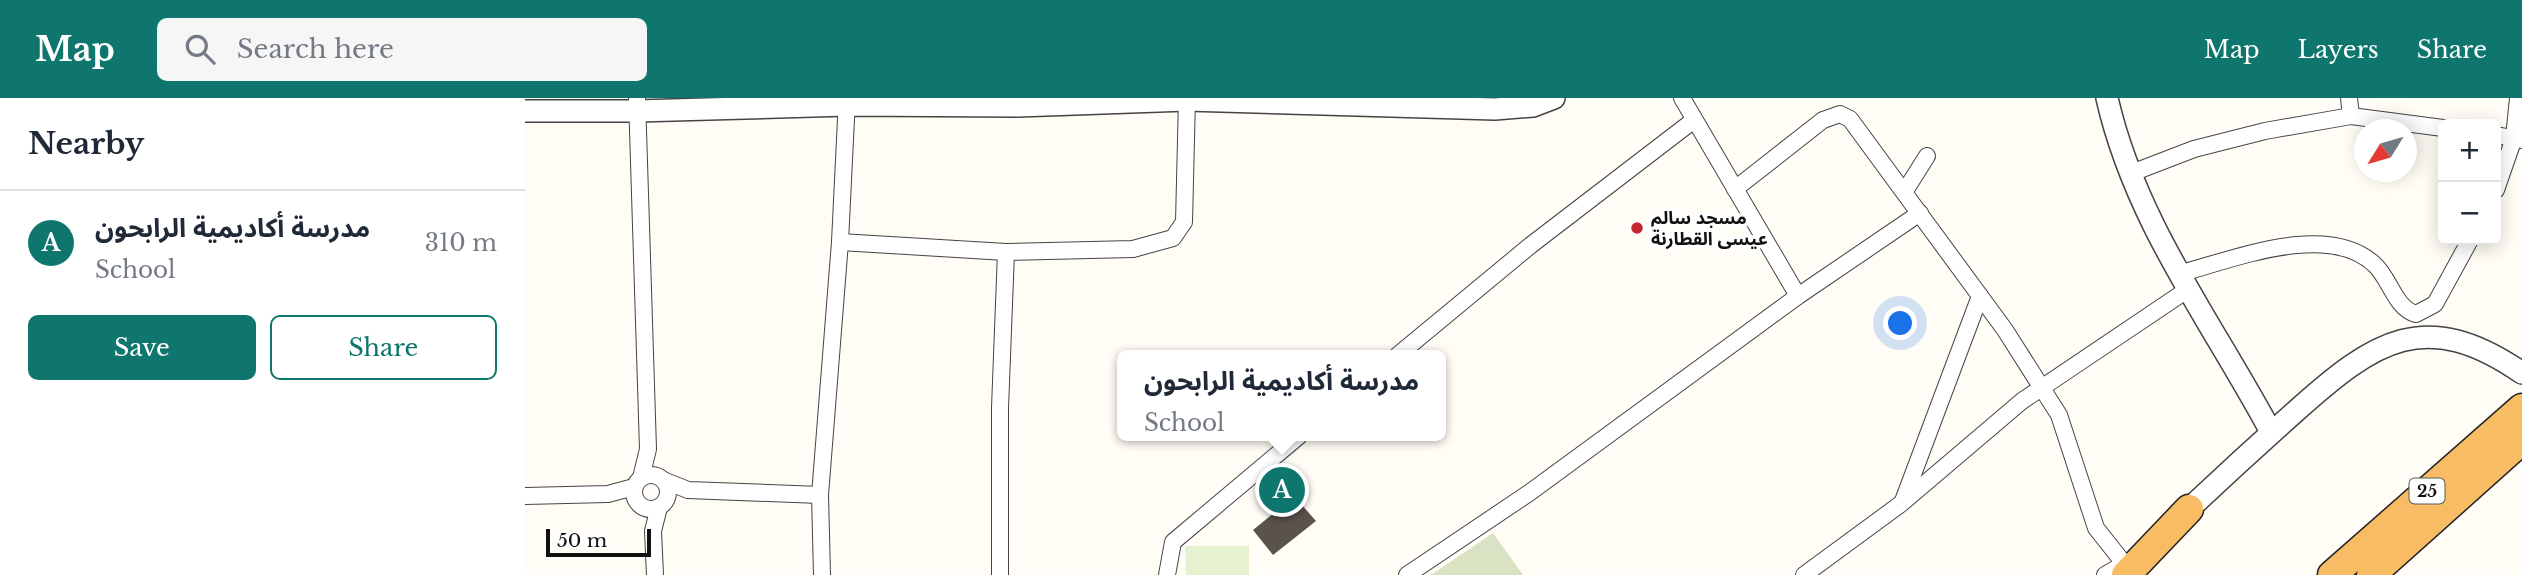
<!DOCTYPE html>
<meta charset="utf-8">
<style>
:root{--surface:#fff;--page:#f6f6f7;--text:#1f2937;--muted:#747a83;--line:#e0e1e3;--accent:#0f766e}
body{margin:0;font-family:"Libre Baskerville","Noto Sans Arabic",serif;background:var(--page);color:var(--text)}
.controls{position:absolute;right:21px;top:21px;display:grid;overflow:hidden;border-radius:10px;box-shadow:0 4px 18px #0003}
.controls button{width:63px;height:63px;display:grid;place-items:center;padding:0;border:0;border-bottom:2px solid var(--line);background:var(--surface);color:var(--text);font:35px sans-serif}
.compass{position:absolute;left:1829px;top:21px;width:63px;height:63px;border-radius:50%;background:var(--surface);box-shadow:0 4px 18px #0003;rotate:233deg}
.scale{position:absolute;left:21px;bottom:18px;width:105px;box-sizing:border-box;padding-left:7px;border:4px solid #111;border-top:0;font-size:19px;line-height:24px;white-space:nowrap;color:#111;-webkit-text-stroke:5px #fff;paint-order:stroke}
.you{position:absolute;left:1376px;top:226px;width:24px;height:24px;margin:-18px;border:5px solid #fff;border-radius:50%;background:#1a73e8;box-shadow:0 0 0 10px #1a73e833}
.badge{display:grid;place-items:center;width:46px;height:46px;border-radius:50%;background:var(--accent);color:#fff;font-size:23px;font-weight:700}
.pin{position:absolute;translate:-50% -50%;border:4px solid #fff;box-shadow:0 2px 7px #0006}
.popup{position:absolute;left:592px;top:252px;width:329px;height:91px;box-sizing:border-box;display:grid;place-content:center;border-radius:10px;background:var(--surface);filter:drop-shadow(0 2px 5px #0005);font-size:23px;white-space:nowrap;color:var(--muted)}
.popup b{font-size:26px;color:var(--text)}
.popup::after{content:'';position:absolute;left:50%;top:100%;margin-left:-14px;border:14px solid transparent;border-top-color:var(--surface)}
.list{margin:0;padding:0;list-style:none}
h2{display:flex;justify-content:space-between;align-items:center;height:91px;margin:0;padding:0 28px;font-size:30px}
h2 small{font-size:23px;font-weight:400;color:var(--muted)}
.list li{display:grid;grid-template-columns:46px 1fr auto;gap:21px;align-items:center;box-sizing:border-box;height:105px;padding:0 28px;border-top:2px solid var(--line)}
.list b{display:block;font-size:26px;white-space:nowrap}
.list p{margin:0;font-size:23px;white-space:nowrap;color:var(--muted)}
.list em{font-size:23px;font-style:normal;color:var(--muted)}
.actions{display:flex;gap:14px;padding:21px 28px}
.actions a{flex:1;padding:16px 0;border:2px solid var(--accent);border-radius:10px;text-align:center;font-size:24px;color:var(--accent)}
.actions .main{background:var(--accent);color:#fff}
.icon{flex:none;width:38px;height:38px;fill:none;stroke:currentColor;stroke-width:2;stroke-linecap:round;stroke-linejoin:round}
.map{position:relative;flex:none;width:1997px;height:477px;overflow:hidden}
header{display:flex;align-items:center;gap:42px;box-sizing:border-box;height:98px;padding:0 35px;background:var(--accent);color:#fff}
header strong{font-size:33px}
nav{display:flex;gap:38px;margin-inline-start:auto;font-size:24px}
.search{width:490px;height:63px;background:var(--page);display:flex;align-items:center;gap:18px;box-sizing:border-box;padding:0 24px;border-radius:10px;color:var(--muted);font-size:26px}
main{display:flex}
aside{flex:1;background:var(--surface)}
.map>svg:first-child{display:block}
.cemetery{fill:#d9e3c4}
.pitch{fill:#e6f2cf}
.building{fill:#5a524d}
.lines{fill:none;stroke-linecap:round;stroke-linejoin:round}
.minor-casing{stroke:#444;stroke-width:18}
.tertiary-casing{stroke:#444;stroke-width:24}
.trunk-casing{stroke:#222;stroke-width:31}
.minor{stroke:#fff;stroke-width:16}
.tertiary{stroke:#fff;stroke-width:21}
.trunk{stroke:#f7bc64;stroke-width:28}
.poi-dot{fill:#c4262e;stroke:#fff;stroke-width:2.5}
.labels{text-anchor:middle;stroke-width:7;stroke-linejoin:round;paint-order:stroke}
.shield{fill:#fff;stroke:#585858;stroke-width:2}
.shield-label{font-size:16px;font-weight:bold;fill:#111}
.poi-label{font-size:18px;font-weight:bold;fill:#111;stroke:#fff;text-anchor:start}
</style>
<header>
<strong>Map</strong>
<div class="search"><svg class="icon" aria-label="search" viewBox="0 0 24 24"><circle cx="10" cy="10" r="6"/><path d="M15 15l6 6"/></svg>Search here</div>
<nav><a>Map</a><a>Layers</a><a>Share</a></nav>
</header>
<main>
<aside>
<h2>Nearby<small></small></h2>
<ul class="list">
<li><span class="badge">A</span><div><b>مدرسة أكاديمية الرابحون</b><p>School</p></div><em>310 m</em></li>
</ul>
<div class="actions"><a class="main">Save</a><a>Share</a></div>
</aside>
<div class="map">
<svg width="1997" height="477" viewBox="0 0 1997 477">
<rect width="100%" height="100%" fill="#fffdf5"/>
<polygon class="cemetery" points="968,435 998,477 906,477"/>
<polygon class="pitch" points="660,448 724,448 724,477 661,477"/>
<polygon class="building" points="761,389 791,423 748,457 728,432 756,409 748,400"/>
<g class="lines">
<g class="minor-casing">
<g id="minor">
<polyline points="112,0 123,351 116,380"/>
<polyline points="1157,0 1273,198"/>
<polyline points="1824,0 1826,18"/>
<polyline points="1971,37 1997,42"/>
<polyline points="1604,76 1669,51 1740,33 1826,18 1918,30"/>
<polyline points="1210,91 1298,22 1315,16 1325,21 1480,232 1534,317 1571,430 1605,473"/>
<polyline points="1971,92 1989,40 1993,0"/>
<polyline points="1380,93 1402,58"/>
<polyline points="315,144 481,154 608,151 648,140 659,124 662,0"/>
<path d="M1653 176C1707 162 1803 122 1850 167 1865 181 1870 210 1891 216L1910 206 1945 142"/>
<polyline points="873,257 1006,147 1169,22"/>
<circle cx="126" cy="394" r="17"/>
<polyline points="138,382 163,392 295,397"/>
<polyline points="0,398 83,396 109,389"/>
<polyline points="1378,403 1455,198"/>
<polyline points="130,477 128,433 134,409"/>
<polyline points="297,477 295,397 315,144 322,0"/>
<polyline points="475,477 475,310 481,154"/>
<polyline points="642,477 648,444 774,338"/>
<polyline points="882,477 1004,395 1273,198 1395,115"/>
<polyline points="1279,477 1377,405 1497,303 1662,192"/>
<polyline points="1580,477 1599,466"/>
</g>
</g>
<g class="tertiary-casing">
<g id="tertiary">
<path d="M1582 0C1610 124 1687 224 1746 334"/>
<polyline points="0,13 112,13 322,7 493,8 662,2 970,11 1008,8 1029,0"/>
<path d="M1664 411C1699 378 1735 345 1771 313 1849 243 1900 208 1997 275"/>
</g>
</g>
<g class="trunk-casing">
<g id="trunk">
<polyline points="1601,477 1664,411"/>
<polyline points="1807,477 1997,310"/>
<polyline points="1846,477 1997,342"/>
</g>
</g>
<use href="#minor" class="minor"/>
<use href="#tertiary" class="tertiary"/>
<use href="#trunk" class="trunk"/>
</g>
<circle class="poi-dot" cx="1112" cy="130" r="7"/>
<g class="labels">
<rect class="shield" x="1884.5" y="380.5" width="35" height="25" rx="5"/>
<g class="shield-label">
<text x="1902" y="399">25</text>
</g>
<g class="poi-label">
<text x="1126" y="126">مسجد سالم<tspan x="1126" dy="21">عيسى القطارنة</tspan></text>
</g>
</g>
</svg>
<div class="controls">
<button>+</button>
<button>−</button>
</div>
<svg class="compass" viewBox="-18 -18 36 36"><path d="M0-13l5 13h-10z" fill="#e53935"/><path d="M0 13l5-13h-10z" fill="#747a83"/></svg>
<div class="scale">50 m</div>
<div class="you"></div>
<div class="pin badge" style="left:757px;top:392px">A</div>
<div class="popup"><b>مدرسة أكاديمية الرابحون</b>School</div>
</div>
</main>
